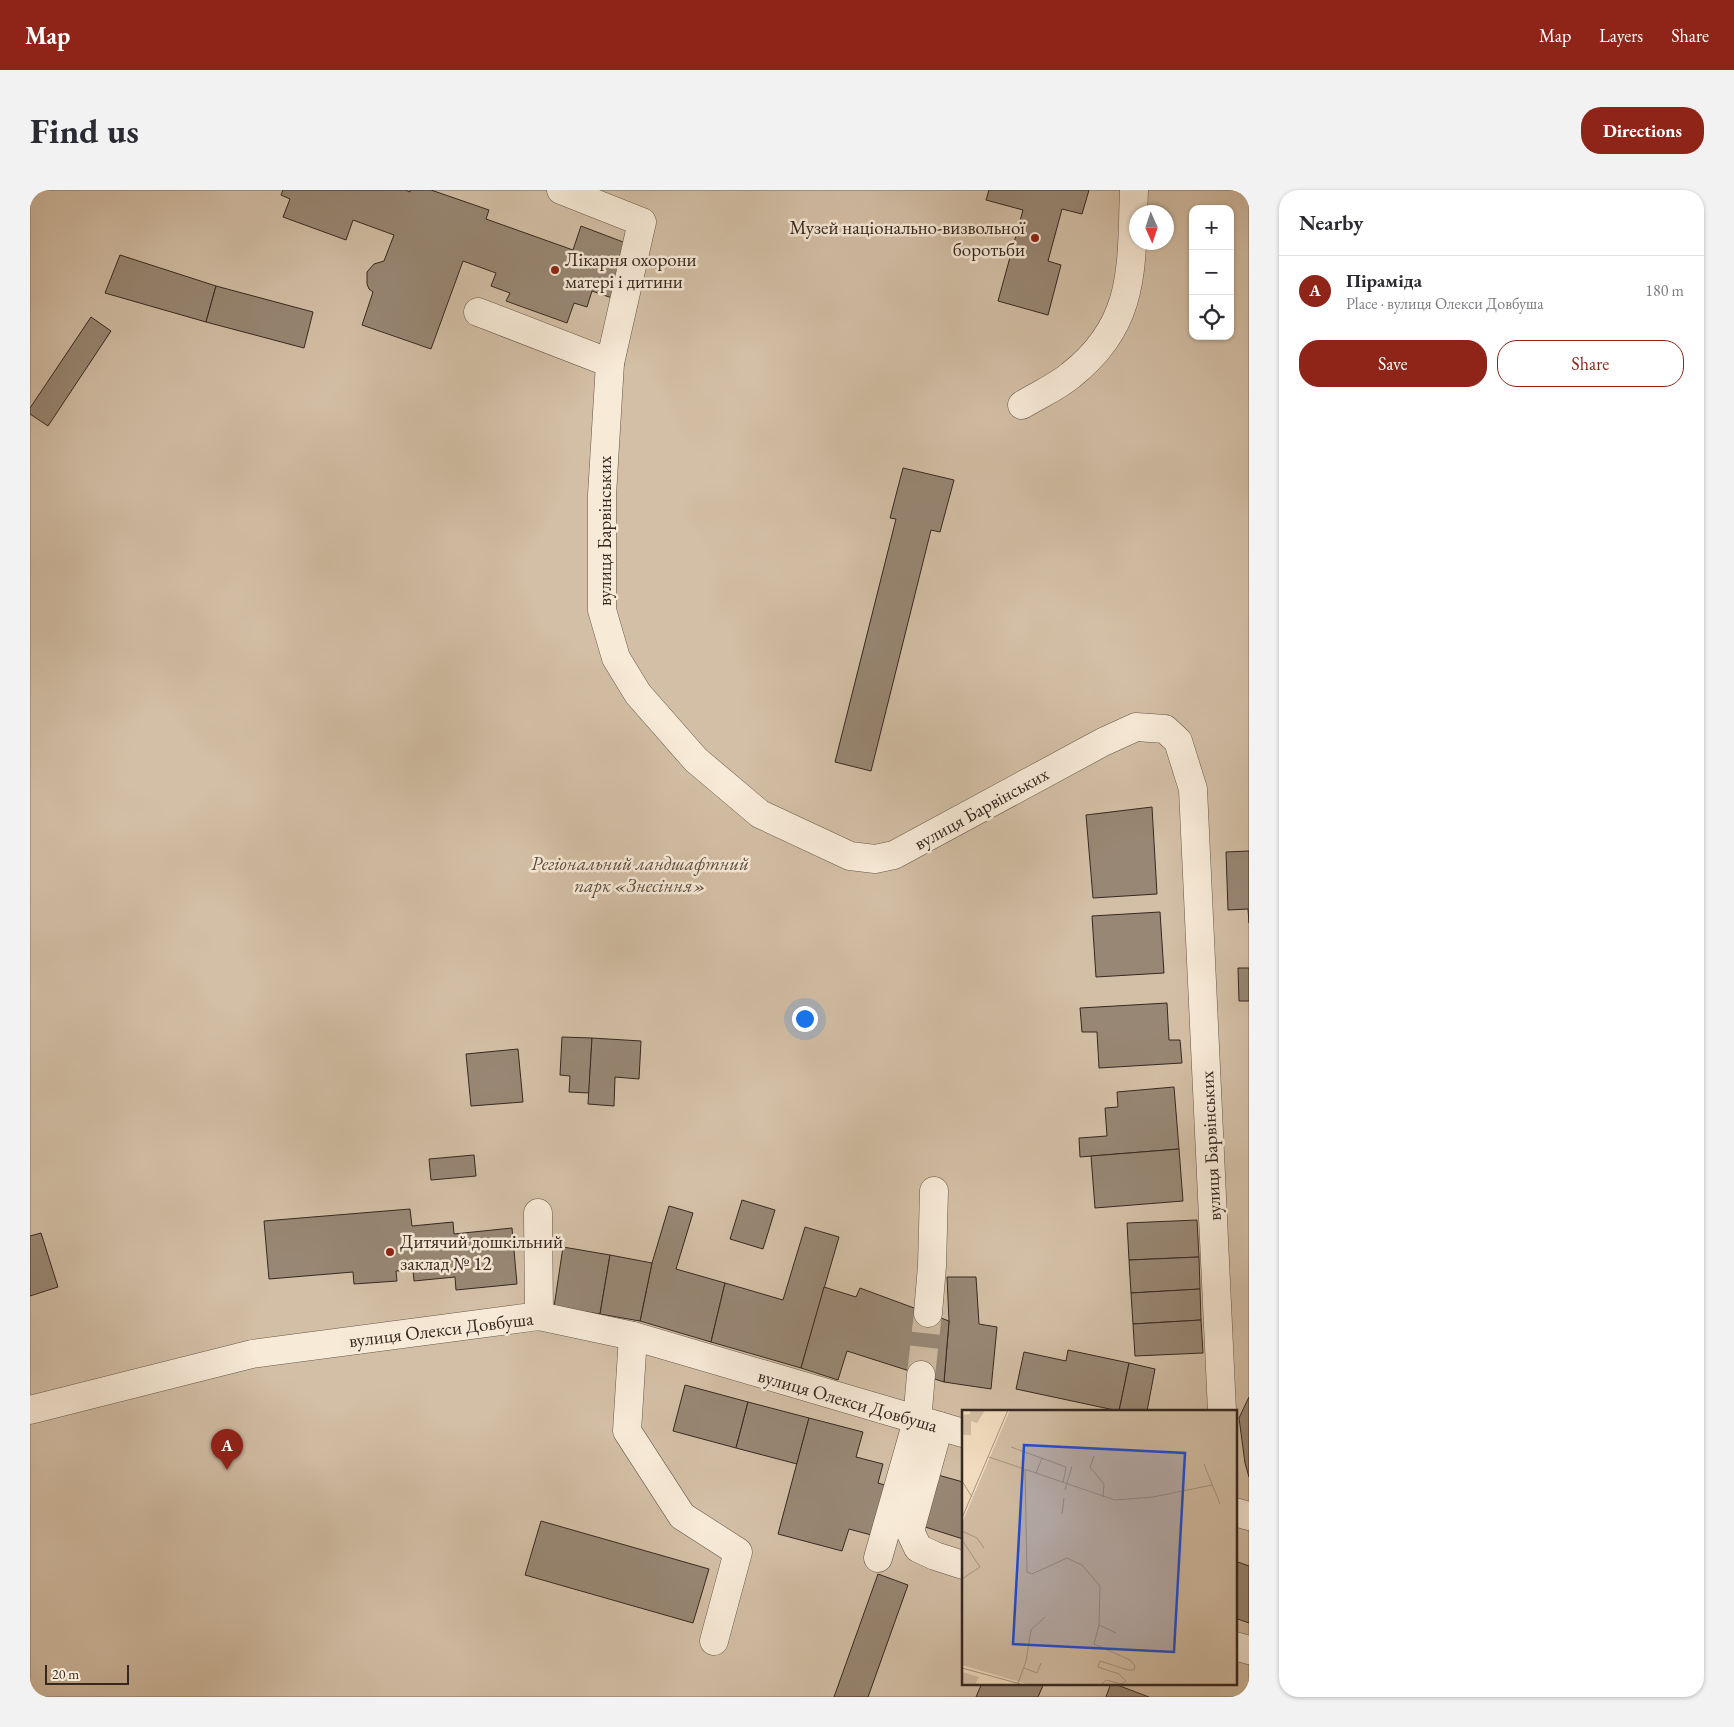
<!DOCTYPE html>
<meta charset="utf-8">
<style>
:root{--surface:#fff;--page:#f2f2f3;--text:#2b2b33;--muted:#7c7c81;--line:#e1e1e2;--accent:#8f2418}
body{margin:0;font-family:"EB Garamond",serif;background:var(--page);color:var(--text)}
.controls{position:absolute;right:15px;top:15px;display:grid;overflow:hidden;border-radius:10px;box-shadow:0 1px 4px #0004}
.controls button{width:45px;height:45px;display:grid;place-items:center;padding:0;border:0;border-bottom:1px solid var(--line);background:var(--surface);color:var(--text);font:25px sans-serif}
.compass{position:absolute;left:1099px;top:15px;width:45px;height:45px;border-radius:50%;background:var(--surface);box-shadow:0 1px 4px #0004;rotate:177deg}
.scale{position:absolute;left:15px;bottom:12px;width:84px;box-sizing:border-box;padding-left:5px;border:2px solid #362820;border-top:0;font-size:14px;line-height:18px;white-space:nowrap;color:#362820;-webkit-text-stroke:4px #f7ead7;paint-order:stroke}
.you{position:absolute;left:774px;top:828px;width:18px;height:18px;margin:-12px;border:4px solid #fff;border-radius:50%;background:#1a73e8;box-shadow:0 0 0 8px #1a73e833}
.badge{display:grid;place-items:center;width:32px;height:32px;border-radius:50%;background:var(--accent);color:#fff;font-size:16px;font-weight:700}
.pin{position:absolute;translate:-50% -41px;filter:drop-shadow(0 1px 2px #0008)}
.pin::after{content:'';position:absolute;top:26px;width:18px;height:15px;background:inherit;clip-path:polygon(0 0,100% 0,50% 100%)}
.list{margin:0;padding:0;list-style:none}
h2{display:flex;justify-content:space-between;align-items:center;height:65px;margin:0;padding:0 20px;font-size:21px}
h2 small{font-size:16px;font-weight:400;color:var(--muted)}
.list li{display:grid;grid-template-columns:32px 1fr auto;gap:15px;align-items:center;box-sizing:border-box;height:70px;padding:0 20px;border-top:1px solid var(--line)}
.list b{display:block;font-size:19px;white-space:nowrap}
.list p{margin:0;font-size:16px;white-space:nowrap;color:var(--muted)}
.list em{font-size:16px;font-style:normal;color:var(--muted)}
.actions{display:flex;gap:10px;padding:15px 20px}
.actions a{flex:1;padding:11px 0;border:1px solid var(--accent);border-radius:20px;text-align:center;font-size:18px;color:var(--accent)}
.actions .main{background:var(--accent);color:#fff}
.icon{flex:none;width:28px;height:28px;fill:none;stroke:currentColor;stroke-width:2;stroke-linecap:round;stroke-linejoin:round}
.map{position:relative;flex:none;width:1219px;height:1507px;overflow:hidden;border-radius:20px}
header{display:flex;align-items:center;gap:30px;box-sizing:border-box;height:70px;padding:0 25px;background:var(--accent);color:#fff}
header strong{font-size:24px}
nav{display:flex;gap:28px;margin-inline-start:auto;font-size:18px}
.intro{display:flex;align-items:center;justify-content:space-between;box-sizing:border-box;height:120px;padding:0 30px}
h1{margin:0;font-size:35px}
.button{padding:12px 22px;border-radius:20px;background:var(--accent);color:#fff;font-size:18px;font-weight:700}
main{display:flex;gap:30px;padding:0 30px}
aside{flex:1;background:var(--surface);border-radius:20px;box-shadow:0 1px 4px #0004}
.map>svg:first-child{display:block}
.green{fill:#d3bfa6;stroke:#847463;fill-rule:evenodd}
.building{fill:#988774;stroke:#362820}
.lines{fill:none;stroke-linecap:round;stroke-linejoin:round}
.minor-tunnel{stroke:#cdbaa1;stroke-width:28;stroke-dasharray:28 14;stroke-linecap:butt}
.minor-casing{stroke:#655648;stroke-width:29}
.minor{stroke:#f7ead7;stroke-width:28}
.poi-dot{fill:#8f2418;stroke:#f7ead7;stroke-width:2}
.labels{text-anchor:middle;stroke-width:5;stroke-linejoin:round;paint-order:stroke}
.poi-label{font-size:19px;fill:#362820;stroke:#f7ead7;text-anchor:start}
.street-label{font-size:19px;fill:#362820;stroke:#f7ead7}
.park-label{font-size:19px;font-style:italic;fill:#5d4e42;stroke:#f7ead7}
.inset-road{fill:none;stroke:#a79581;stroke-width:1}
.view{fill:#1d4ed8;fill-opacity:0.15;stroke:#1d4ed8;stroke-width:2.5}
.inset-edge{fill:none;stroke:#362820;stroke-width:2.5}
</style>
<header>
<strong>Map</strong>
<nav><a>Map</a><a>Layers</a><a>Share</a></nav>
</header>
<div class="intro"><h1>Find us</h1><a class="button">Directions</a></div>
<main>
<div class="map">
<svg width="1219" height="1507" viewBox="0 0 1219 1507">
<rect width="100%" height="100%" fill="#f3dec1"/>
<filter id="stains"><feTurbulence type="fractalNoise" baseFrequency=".004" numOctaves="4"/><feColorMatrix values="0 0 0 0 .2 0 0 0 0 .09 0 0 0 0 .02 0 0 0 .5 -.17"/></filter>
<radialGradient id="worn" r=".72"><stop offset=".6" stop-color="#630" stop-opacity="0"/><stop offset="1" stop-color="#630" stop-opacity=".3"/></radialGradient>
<path class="green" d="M0 0H1219V1507H0ZM1163 19H1200V146H1163ZM1106 22H1136V52H1106ZM933 1221H1205V1493H933Z"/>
<g class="building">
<polygon points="253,0 375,0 380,2 380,0 401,0 459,20 456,29 543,60 551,36 601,55 582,108 562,101 557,117 544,113 537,133 476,111 480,103 461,96 466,83 433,71 401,159 332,135 343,102 339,99 337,94 337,82 344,74 354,71 364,45 323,30 316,50 253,27 260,9 251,5"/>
<polygon points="959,0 1059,0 1052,24 1032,19 1018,71 1031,75 1018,125 968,111 993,20 956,10"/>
<polygon points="90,65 186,96 176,132 75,103"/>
<polygon points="186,96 283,122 274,158 176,132"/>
<polygon points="61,127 81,141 18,236 0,224 0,218"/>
<polygon points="873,278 924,290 910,342 901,340 841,581 805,572 866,329 860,328"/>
<polygon points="1122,617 1127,704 1063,708 1056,625"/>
<polygon points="1219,661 1219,733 1218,719 1198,720 1196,662"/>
<polygon points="1130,722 1134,783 1066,787 1062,726"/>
<polygon points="1208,778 1219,778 1219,811 1209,811"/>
<polygon points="1137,813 1139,850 1150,850 1152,873 1069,878 1067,842 1052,842 1050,818"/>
<polygon points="532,847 562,848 559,903 539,902 540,886 530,885"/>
<polygon points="562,848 611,851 609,889 585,887 584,916 558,914"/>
<polygon points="488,859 493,912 441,916 436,864"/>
<polygon points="1144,897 1149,959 1050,967 1049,948 1077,946 1075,918 1088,917 1087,902"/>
<polygon points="1149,959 1153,1011 1065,1018 1061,966"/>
<polygon points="444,965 446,986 401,990 399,969"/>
<polygon points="712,1010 745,1020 733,1059 700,1049"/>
<polygon points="639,1016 663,1023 646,1079 695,1093 681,1152 610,1131 622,1073"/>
<polygon points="380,1019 382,1036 423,1032 424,1044 482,1038 487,1094 426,1100 425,1087 384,1091 383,1080 366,1081 367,1091 324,1094 323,1082 239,1089 234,1031"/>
<polygon points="1167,1030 1169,1067 1099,1070 1097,1033"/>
<polygon points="775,1037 809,1047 771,1178 681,1152 695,1093 753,1110"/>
<polygon points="11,1043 28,1097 0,1106 0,1046"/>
<polygon points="533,1057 580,1065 570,1124 524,1117"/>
<polygon points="580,1065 622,1073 610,1131 570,1124"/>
<polygon points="1169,1067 1170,1099 1101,1103 1099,1070"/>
<polygon points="917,1087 946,1087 949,1134 967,1137 961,1199 914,1192 919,1131"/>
<polygon points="794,1097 826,1107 830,1098 919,1131 914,1192 817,1161 808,1190 771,1178"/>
<polygon points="1170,1099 1171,1130 1103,1134 1101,1103"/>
<polygon points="1171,1130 1173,1163 1105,1166 1103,1134"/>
<polygon points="1038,1160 1099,1173 1089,1221 986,1199 994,1162 1036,1171"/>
<polygon points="1099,1173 1125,1179 1117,1221 1089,1221"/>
<polygon points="655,1195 718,1212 706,1258 643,1241"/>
<polygon points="1219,1207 1219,1287 1215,1273 1209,1228"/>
<polygon points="718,1212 779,1228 767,1274 706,1258"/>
<polygon points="779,1228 833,1242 826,1267 853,1274 848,1293 858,1296 845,1346 819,1339 812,1361 748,1344"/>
<polygon points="908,1285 933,1292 933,1349 892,1336"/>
<polygon points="511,1331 679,1379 663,1433 495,1385"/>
<polygon points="1205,1371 1219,1376 1219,1433 1205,1428"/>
<polygon points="848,1384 878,1395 838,1507 804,1507"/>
<polygon points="952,1493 1014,1493 1008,1507 946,1507"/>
<polygon points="1081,1493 1082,1493 1119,1507 1076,1507"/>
</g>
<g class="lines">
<polyline class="minor-tunnel" points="891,1185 898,1123"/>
<g class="minor-casing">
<g id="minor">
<polyline points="531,0 612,32 580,173"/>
<polyline points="448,122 580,173 572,305 572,420 586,468 608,504 666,570 730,624 820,666 845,669 864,665 1073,552 1106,537 1135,539 1148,551 1163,599 1192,1221"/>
<path d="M992 215C1008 205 1027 197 1041 185 1107 133 1101 76 1104 0"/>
<polyline points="508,1023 509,1126"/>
<polyline points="898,1123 902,1076 904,1001"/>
<polyline points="603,1146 597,1241 652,1326 708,1362 684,1451"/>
<polyline points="0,1220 222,1164 509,1126 603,1146 933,1243"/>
<polyline points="909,1236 880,1341 888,1358 905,1366 933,1375"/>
<polyline points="1205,1322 1219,1326"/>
<polyline points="848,1368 887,1231 891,1185"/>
<polyline points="1205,1456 1219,1460"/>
</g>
</g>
<use href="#minor" class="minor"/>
</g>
<g class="poi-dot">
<circle cx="1005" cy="48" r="5"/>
<circle cx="525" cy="80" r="5"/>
<circle cx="360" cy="1062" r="5"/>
</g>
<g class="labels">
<g class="poi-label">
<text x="995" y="44" text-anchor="end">Музей національно-визвольної<tspan x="995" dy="22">боротьби</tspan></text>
<text x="535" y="76">Лікарня охорони<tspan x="535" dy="22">матері і дитини</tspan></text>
<text x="370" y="1058">Дитячий дошкільний<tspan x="370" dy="22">заклад № 12</tspan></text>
</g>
<g class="street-label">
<text transform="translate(574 341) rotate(-90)" y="7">вулиця Барвінських</text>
<text transform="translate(951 618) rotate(-29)" y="7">вулиця Барвінських</text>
<text transform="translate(1180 956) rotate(-93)" y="7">вулиця Барвінських</text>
<text transform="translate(411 1139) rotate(-7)" y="7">вулиця Олекси Довбуша</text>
<text transform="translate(818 1210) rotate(16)" y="7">вулиця Олекси Довбуша</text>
</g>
<g class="park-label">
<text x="610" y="680">Регіональний ландшафтний<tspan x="610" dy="22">парк «Знесіння»</tspan></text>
</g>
</g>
<g transform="translate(932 1220)">
<rect width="275" height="275" fill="#f3dec1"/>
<path d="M8 0H23L15 13 9 11V25H0V5L8 4ZM48 0H275V275H68L0 255V113ZM0 262 17 267 13 275H0Z" fill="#d3bfa6"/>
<path class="inset-road" d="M49 37 104 57 101 73M132 46 128 57 142 74 141 87M27 47 153 90 191 87 250 75M242 54 258 94M63 60 65 162 70 164 105 148 120 155 138 176 137 215 154 223M74 63 80 48M0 71 10 87M103 80 110 56M100 104 102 88M0 108 46 0M0 121 15 128 22 138M0 130 18 157 0 169M137 215 132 234 168 250 173 256 172 260H166L138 251 136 257 157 264 164 271 159 274 144 270 139 275M0 258 62 275M62 258 75 263 79 253M56 273 64 251 69 220 83 207"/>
<path class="view" d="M62 35 223 43 212 242 51 234Z"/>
<rect width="275" height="275" class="inset-edge"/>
</g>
<rect width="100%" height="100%" filter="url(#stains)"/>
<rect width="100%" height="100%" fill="url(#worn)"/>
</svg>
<div class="controls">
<button>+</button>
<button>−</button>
<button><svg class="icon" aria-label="locate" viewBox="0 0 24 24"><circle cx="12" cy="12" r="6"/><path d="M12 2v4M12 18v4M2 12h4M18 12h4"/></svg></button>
</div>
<svg class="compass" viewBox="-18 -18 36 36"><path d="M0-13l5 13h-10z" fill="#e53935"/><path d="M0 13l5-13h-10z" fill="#7c7c81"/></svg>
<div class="scale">20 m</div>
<div class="you"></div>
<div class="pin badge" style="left:197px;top:1280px">A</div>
</div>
<aside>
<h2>Nearby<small></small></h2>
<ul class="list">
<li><span class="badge">A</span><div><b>Піраміда</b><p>Place · вулиця Олекси Довбуша</p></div><em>180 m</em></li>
</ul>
<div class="actions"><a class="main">Save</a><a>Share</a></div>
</aside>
</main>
